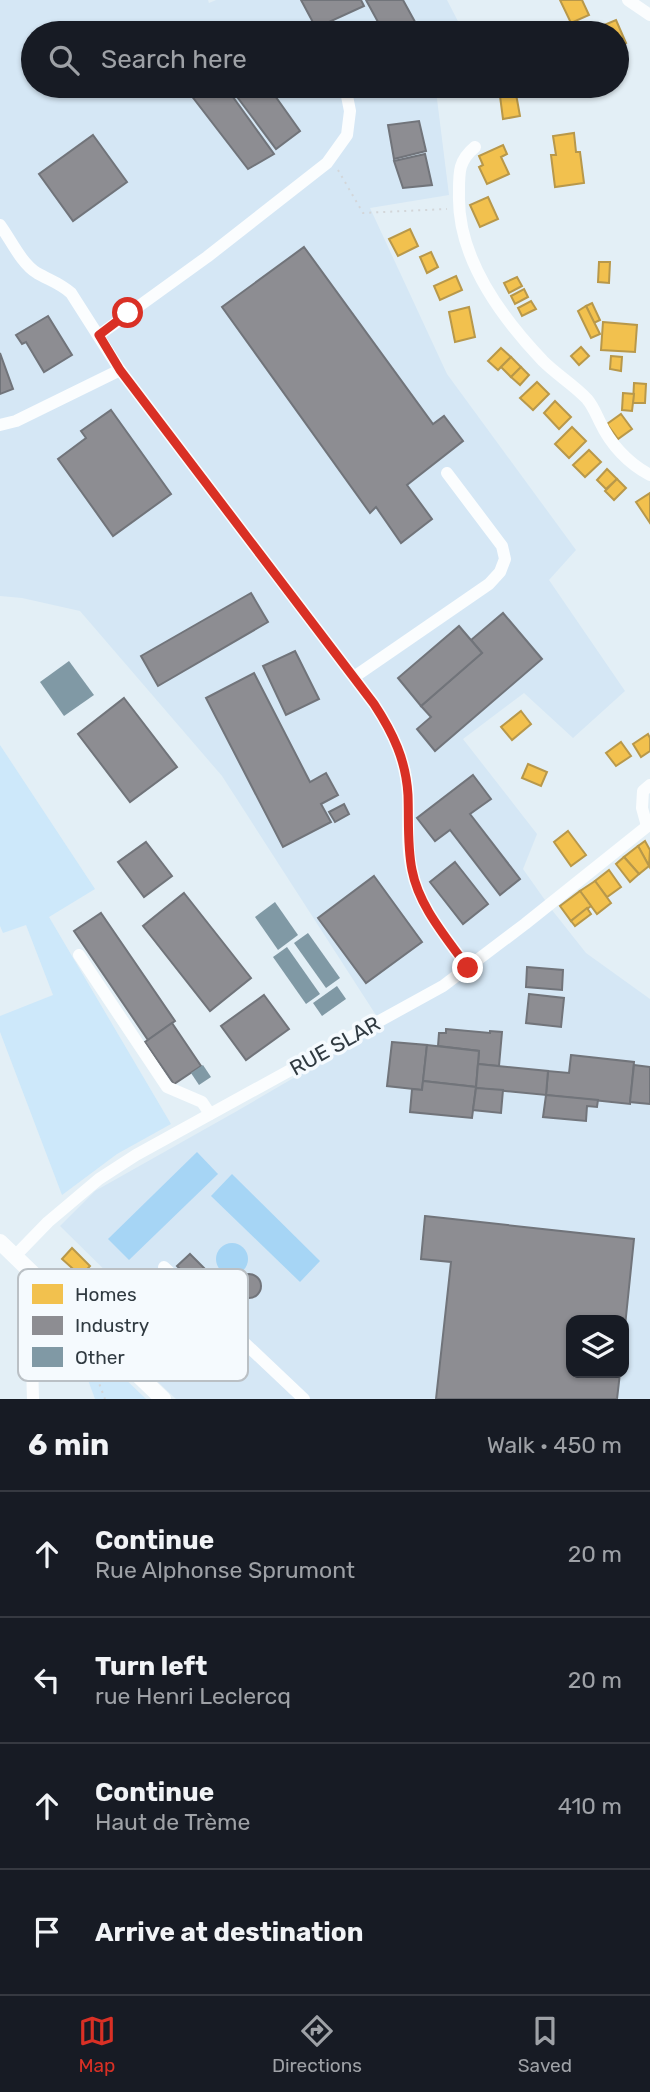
<!DOCTYPE html>
<meta charset="utf-8">
<style>
:root{--surface:#171b24;--page:#242831;--text:#f1f3f6;--muted:#9ea1a6;--line:#363941;--accent:#d93025}
body{margin:0;font-family:Rubik,sans-serif;background:var(--page);color:var(--text)}
.controls{position:absolute;right:21px;bottom:21px;display:grid;overflow:hidden;border-radius:14px;box-shadow:0 2px 5px #0004}
.controls button{width:63px;height:63px;display:grid;place-items:center;padding:0;border:0;border-bottom:2px solid var(--line);background:var(--surface);color:var(--text);font:35px sans-serif}
.stop{position:absolute;width:21px;height:21px;margin:-16px;border:5px solid #d93025;border-radius:50%;background:#fff}
.stop.end{background:#d93025;border-color:#fff;box-shadow:0 2px 7px #0008}
.list{margin:0;padding:0;list-style:none}
h2{display:flex;justify-content:space-between;align-items:center;height:91px;margin:0;padding:0 28px;font-size:30px}
h2 small{font-size:23px;font-weight:400;color:var(--muted)}
.list li{display:grid;grid-template-columns:46px 1fr auto;gap:21px;align-items:center;box-sizing:border-box;height:126px;padding:0 28px;border-top:2px solid var(--line)}
.list b{display:block;font-size:26px;white-space:nowrap}
.list p{margin:0;font-size:23px;white-space:nowrap;color:var(--muted)}
.list em{font-size:23px;font-style:normal;color:var(--muted)}
.icon{flex:none;width:38px;height:38px;fill:none;stroke:currentColor;stroke-width:2;stroke-linecap:round;stroke-linejoin:round}
.map{position:relative;flex:none;width:650px;height:1399px;overflow:hidden}
.search{position:absolute;background:var(--surface);box-shadow:0 2px 5px #0004;left:21px;right:21px;top:21px;height:77px;display:flex;align-items:center;gap:18px;box-sizing:border-box;padding:0 24px;border-radius:38px;color:var(--muted);font-size:26px}
.sheet{height:595px;background:var(--surface)}
nav{display:flex;justify-content:space-around;align-items:center;box-sizing:border-box;height:98px;border-top:2px solid var(--line);background:var(--surface);font-size:19px;color:var(--muted)}
nav a{display:grid;justify-items:center;gap:4px}
nav .on{color:var(--accent)}
.map>svg:first-child{display:block}
.built{fill:#d5e7f5;fill-rule:evenodd}
.green{fill:#cde8fa}
.water{fill:#a6d5f5}
.homes{fill:#f2c14e;stroke:#b8984a;stroke-width:2}
.industry{fill:#8d8d92;stroke:#71747a;stroke-width:2}
.building{fill:#8099a5}
.lines{fill:none;stroke-linecap:round;stroke-linejoin:round}
.path{stroke:#d3d6d9;stroke-width:2;stroke-dasharray:2 5;stroke-linecap:butt}
.minor{stroke:#fbfdfe;stroke-width:12}
.major{stroke:#fbfdfe;stroke-width:16}
.route{stroke:#d93025;stroke-width:9}
.labels{text-anchor:middle;stroke-width:7;stroke-linejoin:round;paint-order:stroke}
.street-label{font-size:21px;fill:#303a41;stroke:#f5fafe}
.key{fill:#f5fafe;stroke:#bac0c5;stroke-width:2}
.key-label{font-size:19px;fill:#303a41}
</style>
<div class="map">
<svg width="650" height="1399" viewBox="0 0 650 1399">
<rect width="100%" height="100%" fill="#e3eff6"/>
<path class="built" d="M0 0H208L209 3 216 0H447L464 33H33V86H478L436 91 449 195 370 208 447 374 576 550 549 580 625 691 573 738 524 693 463 739 537 834 523 869 552 910 586 953 650 999V1399H176L90 1318 125 1290 60 1226 95 1191 237 1111 383 1026 222 776 80 611 22 598 0 596ZM571 1320H624V1373H571Z"/>
<g class="green">
<polygon points="0,745 95,889 49,917 171,1124 117,1154 62,1195 0,1032 0,1016 53,995 26,925 3,933 0,926"/>
<polygon points="67,1323 146,1399 95,1399"/>
</g>
<g class="water">
<polygon points="197,1152 218,1174 129,1260 108,1239"/>
<polygon points="232,1174 320,1261 300,1282 211,1196"/>
<circle cx="232" cy="1259" r="16"/>
</g>
<g class="homes">
<polygon points="560,0 582,0 589,15 571,23"/>
<polygon points="616,20 626,43 617,47 617,33 600,33 597,28"/>
<polygon points="516,94 520,116 503,119 500,96"/>
<polygon points="574,133 576,152 580,152 584,183 555,187 551,155 556,155 553,136"/>
<polygon points="503,145 507,154 501,157 509,174 487,184 479,167 483,165 479,156"/>
<polygon points="488,197 498,219 480,227 470,205"/>
<polygon points="410,229 418,246 398,256 389,239"/>
<polygon points="431,252 438,267 427,273 420,257"/>
<polygon points="599,262 610,262 609,283 598,282"/>
<polygon points="456,276 462,290 440,300 434,286"/>
<polygon points="517,277 522,286 509,293 504,283"/>
<polygon points="524,289 528,297 515,304 511,296"/>
<polygon points="531,301 536,309 522,316 518,308"/>
<polygon points="592,303 600,320 594,323 586,306"/>
<polygon points="586,306 600,334 591,338 578,311"/>
<polygon points="469,307 475,337 455,342 449,312"/>
<polygon points="603,322 637,325 635,352 601,350"/>
<polygon points="581,347 589,356 579,365 571,356"/>
<polygon points="501,348 511,357 498,370 488,361"/>
<polygon points="611,356 622,357 621,371 610,369"/>
<polygon points="511,357 521,367 511,377 501,367"/>
<polygon points="521,367 529,375 520,385 511,377"/>
<polygon points="537,382 549,394 533,410 520,398"/>
<polygon points="634,383 646,384 645,403 633,403"/>
<polygon points="623,393 634,394 632,411 622,410"/>
<polygon points="555,401 571,417 559,429 544,413"/>
<polygon points="621,414 632,429 618,439 607,424"/>
<polygon points="572,427 586,441 569,458 555,444"/>
<polygon points="589,450 601,462 585,477 573,465"/>
<polygon points="607,469 617,479 606,489 597,480"/>
<polygon points="617,479 626,488 614,500 605,491"/>
<polygon points="650,493 650,523 636,502"/>
<polygon points="521,711 531,724 512,740 501,727"/>
<polygon points="648,734 650,738 650,751 641,757 633,744"/>
<polygon points="621,742 631,756 616,766 606,753"/>
<polygon points="528,764 547,772 541,786 522,778"/>
<polygon points="568,831 586,855 571,866 554,842"/>
<polygon points="645,841 650,850 649,866 638,846"/>
<polygon points="638,846 649,866 639,874 624,857"/>
<polygon points="624,857 639,874 630,882 616,864"/>
<polygon points="609,870 621,887 607,897 595,881"/>
<polygon points="595,881 611,903 597,914 580,891"/>
<polygon points="580,891 591,906 571,921 560,906"/>
<polygon points="587,908 591,914 575,926 571,921"/>
<polygon points="72,1248 90,1266 81,1276 62,1259"/>
</g>
<g class="industry">
<polygon points="301,0 361,0 364,6 316,28"/>
<polygon points="366,0 403,0 420,31 417,33 384,33"/>
<polygon points="184,86 225,86 274,154 248,169"/>
<polygon points="229,86 268,86 300,131 276,149"/>
<polygon points="419,121 426,151 394,159 388,125"/>
<polygon points="93,135 127,182 73,221 39,174"/>
<polygon points="425,154 432,185 403,188 394,161"/>
<polygon points="304,247 433,424 444,416 463,441 407,485 432,519 401,543 376,507 370,513 222,307"/>
<polygon points="48,316 72,355 44,372 26,342 22,344 16,335"/>
<polygon points="0,353 13,389 0,394"/>
<polygon points="111,410 171,494 113,536 58,459 86,438 81,431"/>
<polygon points="251,593 268,622 158,686 141,656"/>
<polygon points="503,613 542,659 435,751 417,729 431,717 421,706 482,653 471,640"/>
<polygon points="459,626 482,653 421,706 398,678"/>
<polygon points="295,651 319,699 286,715 263,666"/>
<polygon points="254,673 310,782 326,773 338,795 321,804 331,822 283,847 206,698"/>
<polygon points="124,698 177,767 130,802 78,734"/>
<polygon points="473,775 491,799 470,814 520,879 500,895 450,830 435,841 417,818"/>
<polygon points="344,804 349,814 335,822 329,812"/>
<polygon points="146,842 172,876 144,897 118,862"/>
<polygon points="455,862 488,904 463,924 430,882"/>
<polygon points="374,876 422,942 366,983 318,918"/>
<polygon points="184,893 251,978 210,1011 143,926"/>
<polygon points="101,913 175,1021 148,1040 74,931"/>
<polygon points="527,967 563,970 562,990 526,987"/>
<polygon points="529,994 564,998 561,1027 526,1023"/>
<polygon points="264,995 289,1029 246,1060 221,1026"/>
<polygon points="172,1023 201,1066 174,1084 145,1042"/>
<polygon points="446,1029 490,1033 490,1031 502,1032 499,1066 478,1064 479,1051 438,1046 439,1033 446,1033"/>
<polygon points="392,1042 427,1045 422,1090 387,1086"/>
<polygon points="427,1045 479,1051 476,1087 423,1081"/>
<polygon points="571,1055 634,1062 630,1104 546,1095 548,1071 569,1073"/>
<polygon points="478,1064 548,1071 546,1095 476,1088"/>
<polygon points="634,1065 650,1067 650,1104 630,1102"/>
<polygon points="423,1081 476,1087 472,1118 410,1112 412,1089 422,1090"/>
<polygon points="476,1088 503,1090 501,1113 473,1110"/>
<polygon points="546,1095 598,1100 597,1107 587,1106 586,1121 543,1117"/>
<polygon points="425,1216 634,1239 624,1336 624,1320 571,1320 571,1373 620,1373 617,1399 436,1399 451,1262 421,1259"/>
<polygon points="190,1254 214,1278 202,1291 177,1266"/>
<circle cx="249" cy="1286" r="12"/>
</g>
<g class="building">
<polygon points="69,661 94,695 64,716 40,682"/>
<polygon points="275,902 298,935 278,950 255,917"/>
<polygon points="308,933 340,978 326,988 294,943"/>
<polygon points="287,947 320,994 306,1004 273,957"/>
<polygon points="337,986 346,999 322,1016 313,1003"/>
<polygon points="203,1065 211,1077 199,1085 191,1073"/>
</g>
<g class="lines">
<g class="path">
<polyline points="338,170 363,213 447,209"/>
<polyline points="87,1345 86,1349 105,1399"/>
</g>
<g class="minor">
<polyline points="628,0 650,15"/>
<path d="M475 147C458 161 459 173 459 194 457 257 501 317 543 361 557 375 574 385 587 399 593 406 596 414 600 422 611 445 628 463 650 475"/>
<path d="M0 225C11 240 21 263 37 273 49 280 60 283 71 293L120 370 374 704C393 733 406 760 408 795 409 820 406 845 412 870 419 907 447 938 468 968"/>
<polyline points="99,335 207,257 327,163 347,135 350,111 345,86"/>
<polyline points="0,425 16,421 120,370"/>
<polyline points="354,677 489,584 500,572 505,559 502,546 447,473"/>
<polyline points="647,826 642,808 643,791 650,785"/>
<polyline points="79,955 167,1087 202,1102 210,1114"/>
<polyline points="14,1257 48,1222 99,1179 136,1155 443,986 525,924 650,824"/>
<polyline points="164,1267 304,1399"/>
<path d="M33 1399C32 1370 30 1308 41 1283"/>
</g>
<polyline class="major" points="0,1242 163,1399"/>
</g>
<g class="lines">
<path class="route" d="M128 313 99 335 120 370 374 704C393 733 406 760 408 795 409 820 407 845 412 870 419 907 447 938 468 968"/>
</g>
<g class="labels">
<g class="street-label">
<text transform="translate(335 1046) rotate(-29)" y="7">RUE SLAR</text>
</g>
</g>
<rect x="18" y="1269" width="230" height="112" rx="10" class="key"/>
<rect x="32" y="1284" width="31" height="20" fill="#f2c14e"/>
<rect x="32" y="1316" width="31" height="19" fill="#8d8d92"/>
<rect x="32" y="1347" width="31" height="20" fill="#8099a5"/>
<g class="key-label">
<text x="75" y="1301">Homes</text>
<text x="75" y="1332">Industry</text>
<text x="75" y="1364">Other</text>
</g>
</svg>
<div class="controls">
<button><svg class="icon" aria-label="layers" viewBox="0 0 24 24"><path d="M12 4l9 5-9 5-9-5zM3 14l9 5 9-5"/></svg></button>
</div>
<div class="stop" style="left:128px;top:313px"></div>
<div class="stop end" style="left:468px;top:968px"></div>
<div class="search"><svg class="icon" aria-label="search" viewBox="0 0 24 24"><circle cx="10" cy="10" r="6"/><path d="M15 15l6 6"/></svg>Search here</div>
</div>
<section class="sheet">
<h2>6 min<small>Walk · 450 m</small></h2>
<ul class="list">
<li><svg class="icon" aria-label="ahead" viewBox="0 0 24 24"><path d="M12 20V5M6 11l6-6 6 6"/></svg><div><b>Continue</b><p>Rue Alphonse Sprumont</p></div><em>20 m</em></li>
<li><svg class="icon" aria-label="left" viewBox="0 0 24 24"><path d="M17 20v-9H6M10 6l-5 5 5 5"/></svg><div><b>Turn left</b><p>rue Henri Leclercq</p></div><em>20 m</em></li>
<li><svg class="icon" aria-label="ahead" viewBox="0 0 24 24"><path d="M12 20V5M6 11l6-6 6 6"/></svg><div><b>Continue</b><p>Haut de Trème</p></div><em>410 m</em></li>
<li><svg class="icon" aria-label="arrive" viewBox="0 0 24 24"><path d="M6 21V4h12l-3 4 3 4H6"/></svg><div><b>Arrive at destination</b></div></li>
</ul>
</section>
<nav>
<a class="on"><svg class="icon" aria-label="map" viewBox="0 0 24 24"><path d="M3 6l6-2 6 2 6-2v14l-6 2-6-2-6 2zM9 4v14M15 6v14"/></svg>Map</a>
<a><svg class="icon" aria-label="directions" viewBox="0 0 24 24"><path d="M12 3l9 9-9 9-9-9zM9 14v-3h6M13 9l2 2-2 2"/></svg>Directions</a>
<a><svg class="icon" aria-label="saved" viewBox="0 0 24 24"><path d="M7 4h10v16l-5-4-5 4z"/></svg>Saved</a>
</nav>
